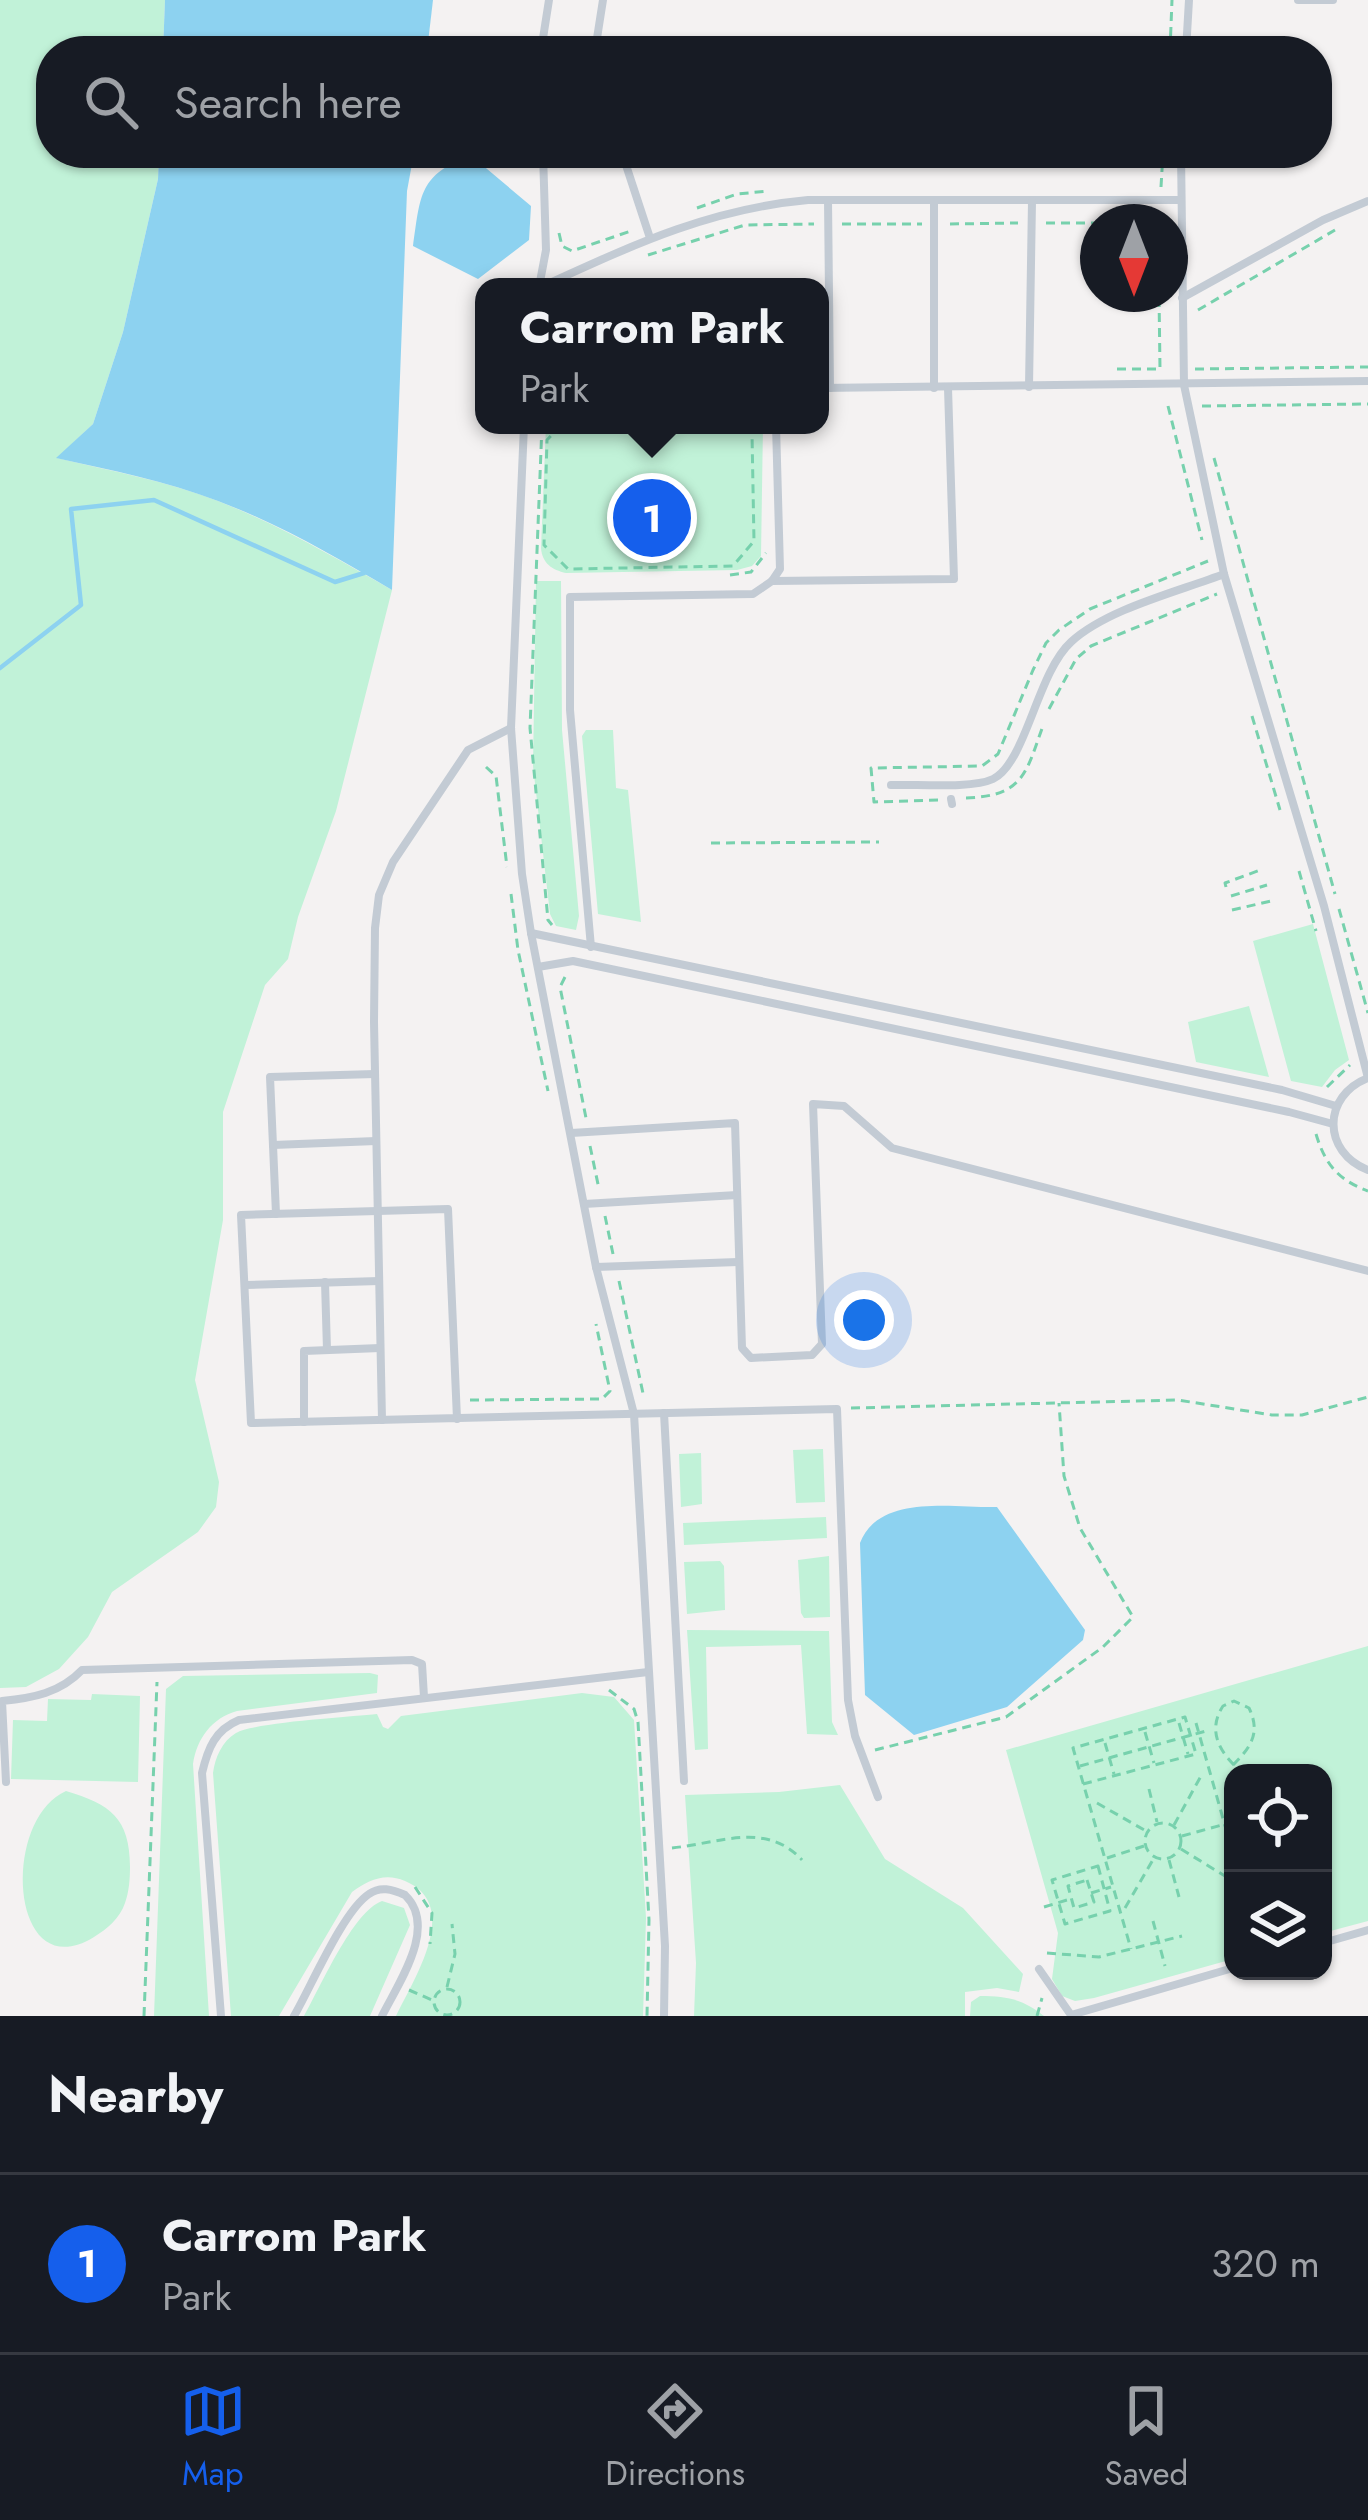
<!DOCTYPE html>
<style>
:root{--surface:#171b24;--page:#20242c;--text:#f1f3f6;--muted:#9ea1a6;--line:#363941;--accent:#155fec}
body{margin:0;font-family:Jost,sans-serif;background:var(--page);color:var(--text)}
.controls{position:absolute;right:36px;bottom:36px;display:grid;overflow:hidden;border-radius:24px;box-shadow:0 3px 9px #0004}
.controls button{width:108px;height:108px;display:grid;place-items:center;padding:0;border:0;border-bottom:3px solid var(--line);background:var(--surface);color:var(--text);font:60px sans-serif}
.compass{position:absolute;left:1080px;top:204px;width:108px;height:108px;border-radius:50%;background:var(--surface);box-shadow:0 3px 9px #0004;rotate:180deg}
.you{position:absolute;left:864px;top:1320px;width:42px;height:42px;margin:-30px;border:9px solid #fff;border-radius:50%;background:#1a73e8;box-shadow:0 0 0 18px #1a73e833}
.badge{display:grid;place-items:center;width:78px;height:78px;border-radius:50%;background:var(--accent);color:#fff;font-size:39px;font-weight:700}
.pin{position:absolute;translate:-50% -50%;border:6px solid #fff;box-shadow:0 3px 12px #0006}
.popup{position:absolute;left:475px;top:278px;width:354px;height:156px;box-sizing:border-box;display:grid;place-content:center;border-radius:24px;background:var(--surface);filter:drop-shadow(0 3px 9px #0005);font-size:39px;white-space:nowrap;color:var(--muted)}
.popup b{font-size:45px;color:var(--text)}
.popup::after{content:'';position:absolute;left:50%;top:100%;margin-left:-24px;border:24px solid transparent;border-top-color:var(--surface)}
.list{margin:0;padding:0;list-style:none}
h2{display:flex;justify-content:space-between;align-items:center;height:156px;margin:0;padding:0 48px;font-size:51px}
h2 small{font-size:39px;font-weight:400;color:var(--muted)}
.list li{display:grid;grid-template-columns:78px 1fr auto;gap:36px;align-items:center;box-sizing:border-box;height:180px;padding:0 48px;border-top:3px solid var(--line)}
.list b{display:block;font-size:45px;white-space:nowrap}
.list p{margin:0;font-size:39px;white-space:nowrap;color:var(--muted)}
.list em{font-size:39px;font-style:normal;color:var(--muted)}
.icon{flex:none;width:66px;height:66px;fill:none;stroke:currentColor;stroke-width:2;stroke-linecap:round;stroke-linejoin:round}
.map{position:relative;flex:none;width:1368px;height:2016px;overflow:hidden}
.search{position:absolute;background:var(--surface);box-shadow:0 3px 9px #0004;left:36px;right:36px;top:36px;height:132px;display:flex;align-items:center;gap:30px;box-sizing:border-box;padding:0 42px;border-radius:48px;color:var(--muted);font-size:45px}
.sheet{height:336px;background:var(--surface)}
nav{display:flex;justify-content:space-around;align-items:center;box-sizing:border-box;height:168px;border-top:3px solid var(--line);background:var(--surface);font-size:33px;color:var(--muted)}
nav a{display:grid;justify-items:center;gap:6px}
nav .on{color:var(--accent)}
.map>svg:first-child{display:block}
.green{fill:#c1f2d8}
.water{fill:#8dd2f0}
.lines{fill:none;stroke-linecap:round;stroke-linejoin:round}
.stream{stroke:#8dd2f0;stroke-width:4.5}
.path{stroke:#77d1ad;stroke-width:3;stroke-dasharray:9 6;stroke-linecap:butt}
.lane{stroke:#c3cbd4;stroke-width:8}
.path-bridge{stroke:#77d1ad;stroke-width:3;stroke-dasharray:9 6;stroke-linecap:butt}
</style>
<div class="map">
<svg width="1368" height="2016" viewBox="0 0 1368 2016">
<rect width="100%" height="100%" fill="#f4f2f2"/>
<g class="green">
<path d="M0 0H165L163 51H51V153H159L158 179 123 332 93 424 57 458C111 471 167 481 218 501 279 525 336 558 392 590L336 811 298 917 288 959 265 985 223 1112V1220L195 1380 219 1482 216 1507 198 1532 112 1592 88 1637 59 1669 26 1687 0 1688Z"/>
<path d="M546 425H763L761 556 752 566 737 570 566 573C552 570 542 563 541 548Z"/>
<polygon points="536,581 561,581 562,730 579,916 576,930 556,926 550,914 533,766"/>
<polygon points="586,730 613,730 616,788 628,790 641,922 598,914 582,736"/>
<polygon points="1313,924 1349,1060 1335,1070 1322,1087 1291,1081 1253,941"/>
<polygon points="1249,1006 1269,1077 1196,1062 1188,1022"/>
<polygon points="823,1449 825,1502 796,1503 793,1450"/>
<polygon points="701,1453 702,1504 681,1507 679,1454"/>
<polygon points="826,1517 827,1538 684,1545 683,1523"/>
<polygon points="829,1556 830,1617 804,1618 801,1613 798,1560"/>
<polygon points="720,1561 724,1566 725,1610 687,1614 684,1562"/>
<polygon points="687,1630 829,1631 832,1722 838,1735 807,1734 801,1645 706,1647 708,1749 695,1750"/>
<polygon points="1368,1646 1368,1921 1323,1933 1323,1773 1233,1773 1233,1959 1094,1998 1075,2001 1062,1996 1052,1979 1058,1933 1006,1750"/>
<path d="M370 1673 378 1675 377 1693 237 1711C212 1718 197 1738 193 1764L209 2016H154L166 1689 183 1676Z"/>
<path d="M582 1693 614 1697 634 1720 646 1918 643 2016H396C413 1980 463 1905 405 1881 385 1872 368 1880 352 1892L279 2016H231L213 1773C215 1758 222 1741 236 1733 256 1722 350 1717 377 1714L383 1727 388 1729 401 1716Z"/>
<polygon points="92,1694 140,1696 138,1782 11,1779 13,1720 47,1721 48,1699 91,1700"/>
<polygon points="840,1785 885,1859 963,1908 1023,1974 1019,1992 997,1988 965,1992 965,2016 694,2016 696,1963 685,1795 779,1792"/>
<path d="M66 1791C110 1804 130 1818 130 1867 130 1879 129 1892 125 1903 120 1918 107 1929 94 1937 10 1989 0 1820 66 1791Z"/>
<path d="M382 1901 404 1908 410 1925 370 2016H304C320 1988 353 1911 382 1901Z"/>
<path d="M980 1996C1007 1996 1022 1999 1044 2016H970L971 2002Z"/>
</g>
<g class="water">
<polygon points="165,0 433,0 427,51 163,51"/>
<path d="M159 153H414L407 191 392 590C336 557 279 524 218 501 166 481 110 470 56 458L93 424 123 332 158 179Z"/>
<path d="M466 158H474L531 206 529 240 478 279 413 246C420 200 418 175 466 158Z"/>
<path d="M997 1507 1085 1630 1083 1640 1007 1707 914 1735 865 1695 860 1543C879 1493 954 1508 997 1507Z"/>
</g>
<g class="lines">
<polyline class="stream" points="0,668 81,605 71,509 154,500 335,582 364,573"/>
<g class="path">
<polyline points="1170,51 1172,0"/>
<polyline points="1161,187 1163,153"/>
<polyline points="697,208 737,194 769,191"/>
<polyline points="1046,223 1098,223"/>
<polyline points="842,224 922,224"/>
<polyline points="950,224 1018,223"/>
<polyline points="559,233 562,246 572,251 631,231"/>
<polyline points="648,255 745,225 814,224"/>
<polyline points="1198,310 1335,230"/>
<polyline points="1117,369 1160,369 1159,294"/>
<polyline points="1195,369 1368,367"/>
<polyline points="1168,406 1202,540"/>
<polyline points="1202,406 1368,404"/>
<polyline points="542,425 530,728 548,920 552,925"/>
<polyline points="561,425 547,440 544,545 568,569 733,566 754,541 752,433 745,425"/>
<polyline points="1214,458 1335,894"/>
<polyline points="730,575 751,572 766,553"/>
<polyline points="1049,709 1076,659 1091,646 1217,594"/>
<polyline points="1252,716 1280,810"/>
<polyline points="486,767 496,776 507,867"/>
<path d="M966 798C1025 796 1026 772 1044 723"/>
<polyline points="938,800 874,802 871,768 982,766 998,754 1033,670 1046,643 1059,630 1090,609 1208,561"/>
<polyline points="711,843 879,842"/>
<polyline points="1299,871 1316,931"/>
<polyline points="1226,887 1225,883 1263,869"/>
<polyline points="511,894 518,950 548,1091"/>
<polyline points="1231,896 1267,885"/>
<polyline points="1339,909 1368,1013"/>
<polyline points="1232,910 1271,901"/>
<polyline points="565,977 560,987 586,1118"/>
<polyline points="1327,1087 1350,1065"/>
<path d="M1316 1134C1325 1164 1338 1180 1368 1191"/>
<polyline points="590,1146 599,1189"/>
<polyline points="605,1216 613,1254"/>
<polyline points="619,1281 644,1398"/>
<polyline points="470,1400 602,1399 610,1391 596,1324"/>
<polyline points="851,1408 1178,1400 1272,1415 1302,1415 1368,1397"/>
<polyline points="609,1690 634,1709 638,1722 649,1920 647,2016"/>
<polyline points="1179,1723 1188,1754"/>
<polyline points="1145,1732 1154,1763"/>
<polyline points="1105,1743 1114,1774"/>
<polyline points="875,1750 1006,1717 1103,1647 1133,1617 1080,1528 1064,1476 1059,1403"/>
<path d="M1233 1765C1251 1747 1261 1733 1249 1708L1234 1701 1223 1706C1206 1732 1221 1755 1243 1773"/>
<polyline points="1080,1766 1206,1731"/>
<polyline points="1083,1784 1196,1754 1185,1717 1073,1748 1131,1949"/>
<polyline points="1149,1789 1157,1822"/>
<polyline points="1097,1803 1146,1831"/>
<circle cx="1163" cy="1841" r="18"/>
<polyline points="1174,1825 1201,1776"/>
<polyline points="1182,1836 1233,1822"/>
<path d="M672 1848C720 1843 766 1821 802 1860"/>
<polyline points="1181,1849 1233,1881"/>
<polyline points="1107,1858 1144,1846"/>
<polyline points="1169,1860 1179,1897"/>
<polygon points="1098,1866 1110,1911 1065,1924 1052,1880"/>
<polygon points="1087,1880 1094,1902 1074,1908 1068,1886"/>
<polyline points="415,1887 432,1913 430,1944"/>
<polyline points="1091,1893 1111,1887"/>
<polyline points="1044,1907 1070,1899"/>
<polyline points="1125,1908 1154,1858"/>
<polyline points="1153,1921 1165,1966"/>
<polyline points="1047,1953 1099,1957 1182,1936"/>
<polyline points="447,1987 455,1954 452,1924"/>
<circle cx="447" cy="2002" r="13"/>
<polyline points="409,1990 432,2000"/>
<polyline points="144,2016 157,1682"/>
<polyline points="1037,2016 1042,1998"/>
</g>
<g class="lane">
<polyline points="1298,0 1333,0"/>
<polyline points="541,51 549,0"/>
<polyline points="595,51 603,0"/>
<polyline points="1186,51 1189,0"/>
<polyline points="622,153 650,238"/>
<polyline points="1181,153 1184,385 1224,574 1324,906 1368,1078"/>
<polyline points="828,200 830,388"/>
<polyline points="539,287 546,250 543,153"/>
<path d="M541 287C631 246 708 209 808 200H1179"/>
<polyline points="1182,298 1323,220 1368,201"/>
<polyline points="1029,387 1032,201"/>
<polyline points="820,388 1368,381"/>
<polyline points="934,388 934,202"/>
<polyline points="524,425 511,728 522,874 531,933 596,1267 634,1414 665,1946 664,2016"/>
<polyline points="772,581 954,579 948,388"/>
<path d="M891 785C916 784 972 789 993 779 1026 763 1037 673 1071 642 1107 609 1177 592 1224 574"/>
<polyline points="951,799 952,804"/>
<polyline points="531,933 1282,1090 1336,1106"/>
<polyline points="591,947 570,710 570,597 753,594 772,581 780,569 776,425"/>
<polyline points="538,967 573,961 1289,1112 1333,1124"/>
<path d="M1368 1078C1322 1096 1322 1152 1368 1170"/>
<polyline points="571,1133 735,1123 742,1348 751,1358 812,1355 822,1344 813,1104 844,1106 892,1148 1368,1271"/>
<polyline points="273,1145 376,1141"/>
<polyline points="584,1204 737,1195"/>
<polyline points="276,1214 270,1077 375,1074"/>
<polyline points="596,1267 738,1262"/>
<polyline points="325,1282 327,1350"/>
<polyline points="246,1285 379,1281"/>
<polyline points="664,1413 684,1781"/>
<polyline points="457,1419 448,1209 241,1215 251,1423 837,1409 848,1700 855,1736 878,1797"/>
<polyline points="382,1420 374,1022 375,928 379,895 393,862 468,750 511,728"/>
<polyline points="304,1422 304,1351 380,1348"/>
<path d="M6 1782 2 1701C33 1698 60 1693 82 1670L412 1660 422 1664 424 1697"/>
<polyline points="1323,1943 1368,1930"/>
<polyline points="1039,1969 1071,2015 1233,1968"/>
<path d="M221 2016 202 1773C208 1748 215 1730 239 1720L648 1672"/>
<path d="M294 2016C311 1987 343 1911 369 1894 380 1886 392 1889 405 1895 438 1927 399 1982 382 2016"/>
</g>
<polyline class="path-bridge" points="1196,1723 1233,1854"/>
</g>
</svg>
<div class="controls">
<button><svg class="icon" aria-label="locate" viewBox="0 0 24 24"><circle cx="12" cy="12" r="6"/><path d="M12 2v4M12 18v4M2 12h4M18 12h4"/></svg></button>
<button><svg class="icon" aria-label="layers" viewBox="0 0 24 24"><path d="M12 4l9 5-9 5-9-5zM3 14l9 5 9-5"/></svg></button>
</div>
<svg class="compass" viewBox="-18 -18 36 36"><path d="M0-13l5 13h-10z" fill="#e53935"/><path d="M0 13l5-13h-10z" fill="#9ea1a6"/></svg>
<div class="you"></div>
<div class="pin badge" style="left:652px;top:518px">1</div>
<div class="popup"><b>Carrom Park</b>Park</div>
<div class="search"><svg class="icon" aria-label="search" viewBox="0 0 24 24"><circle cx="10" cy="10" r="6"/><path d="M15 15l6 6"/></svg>Search here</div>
</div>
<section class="sheet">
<h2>Nearby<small></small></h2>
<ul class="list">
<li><span class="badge">1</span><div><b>Carrom Park</b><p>Park</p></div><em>320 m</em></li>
</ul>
</section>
<nav>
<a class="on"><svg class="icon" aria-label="map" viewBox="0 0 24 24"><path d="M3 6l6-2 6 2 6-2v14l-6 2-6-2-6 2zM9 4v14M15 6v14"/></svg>Map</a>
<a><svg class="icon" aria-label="directions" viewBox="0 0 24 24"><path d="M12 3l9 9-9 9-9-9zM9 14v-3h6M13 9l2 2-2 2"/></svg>Directions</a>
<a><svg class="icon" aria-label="saved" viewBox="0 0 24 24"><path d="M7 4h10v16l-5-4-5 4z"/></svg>Saved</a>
</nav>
